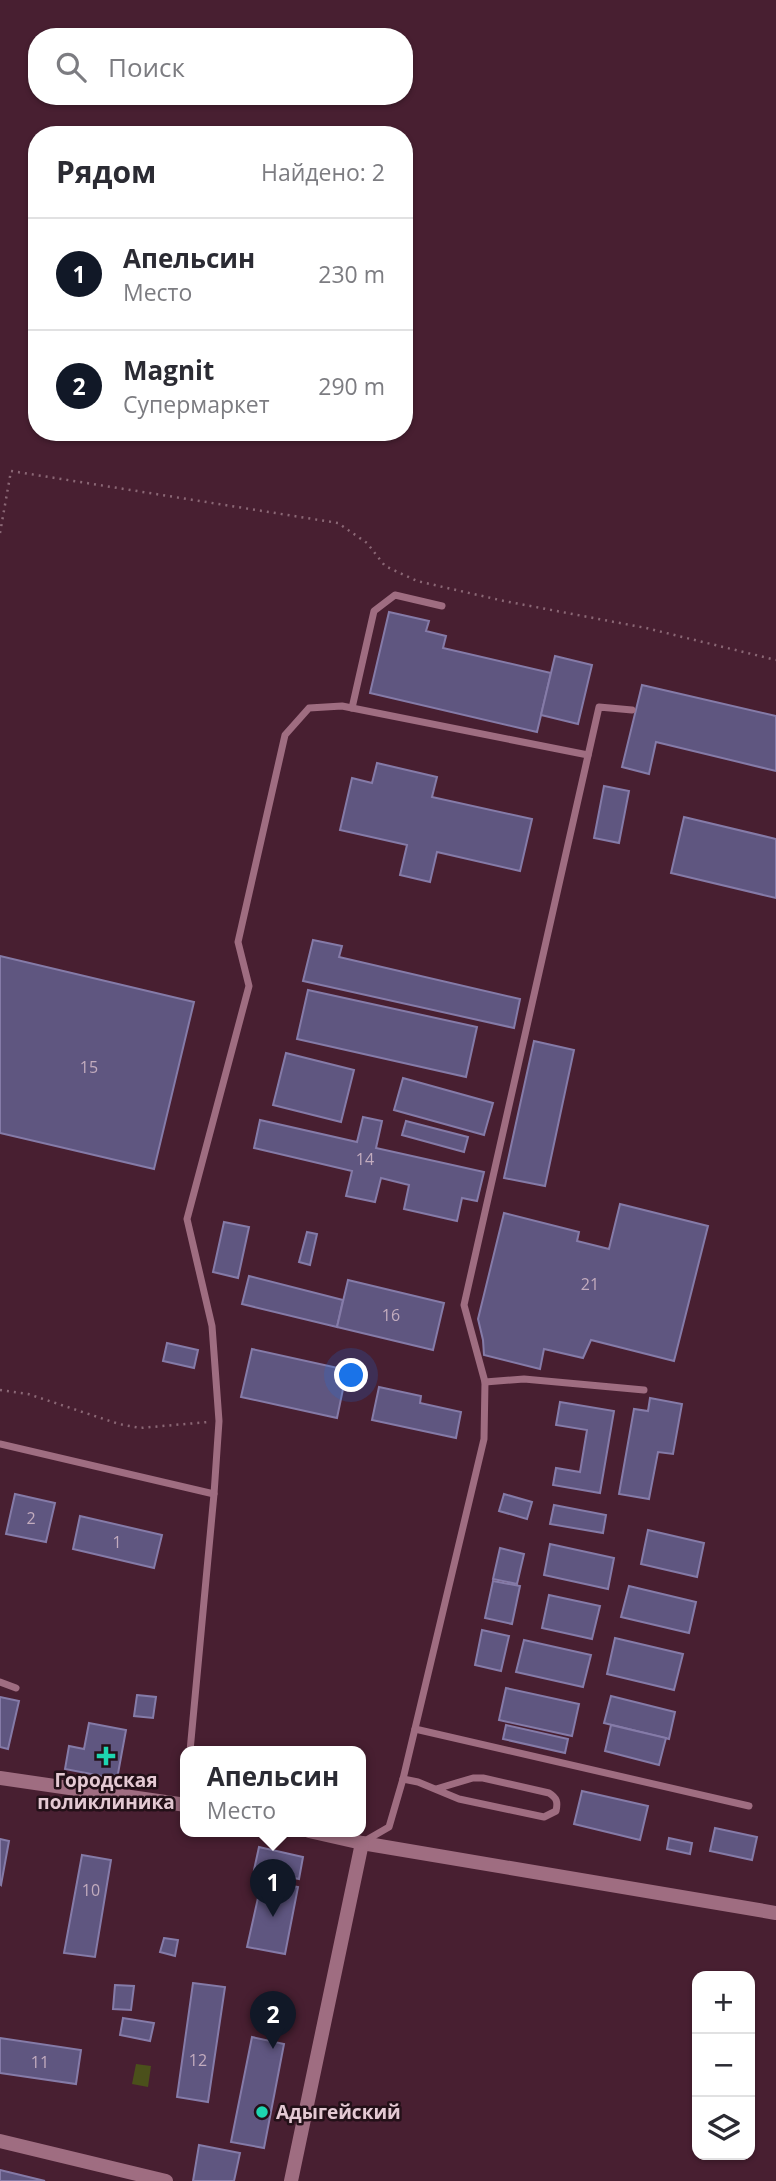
<!DOCTYPE html>
<html lang="ru">
<meta charset="utf-8">
<style>
:root{--surface:#fff;--page:#f2f2f3;--text:#2b2b33;--muted:#7c7c81;--line:#e1e1e2;--accent:#111827}
body{margin:0;font-family:"Open Sans",sans-serif;background:var(--page);color:var(--text)}
.controls{position:absolute;right:21px;bottom:21px;display:grid;overflow:hidden;border-radius:14px;box-shadow:0 2px 5px #0004}
.controls button{width:63px;height:63px;display:grid;place-items:center;padding:0;border:0;border-bottom:2px solid var(--line);background:var(--surface);color:var(--text);font:35px sans-serif}
.you{position:absolute;left:352px;top:1376px;width:24px;height:24px;margin:-18px;border:5px solid #fff;border-radius:50%;background:#1a73e8;box-shadow:0 0 0 10px #1a73e833}
.badge{display:grid;place-items:center;width:46px;height:46px;border-radius:50%;background:var(--accent);color:#fff;font-size:23px;font-weight:700}
.pin{position:absolute;translate:-50% -58px;filter:drop-shadow(0 2px 4px #0008)}
.pin::after{content:'';position:absolute;top:37px;width:24px;height:21px;background:inherit;clip-path:polygon(0 0,100% 0,50% 100%)}
.popup{position:absolute;left:180px;top:1746px;width:186px;height:91px;box-sizing:border-box;display:grid;place-content:center;border-radius:14px;background:var(--surface);filter:drop-shadow(0 2px 5px #0005);font-size:23px;white-space:nowrap;color:var(--muted)}
.popup b{font-size:26px;color:var(--text)}
.popup::after{content:'';position:absolute;left:50%;top:100%;margin-left:-14px;border:14px solid transparent;border-top-color:var(--surface)}
.list{margin:0;padding:0;list-style:none}
h2{display:flex;justify-content:space-between;align-items:center;height:91px;margin:0;padding:0 28px;font-size:30px}
h2 small{font-size:23px;font-weight:400;color:var(--muted)}
.list li{display:grid;grid-template-columns:46px 1fr auto;gap:21px;align-items:center;box-sizing:border-box;height:112px;padding:0 28px;border-top:2px solid var(--line)}
.list b{display:block;font-size:26px;white-space:nowrap}
.list p{margin:0;font-size:23px;white-space:nowrap;color:var(--muted)}
.list em{font-size:23px;font-style:normal;color:var(--muted)}
.icon{flex:none;width:38px;height:38px;fill:none;stroke:currentColor;stroke-width:2;stroke-linecap:round;stroke-linejoin:round}
.map{position:relative;flex:none;width:776px;height:2181px;overflow:hidden}
.search{position:absolute;background:var(--surface);box-shadow:0 2px 5px #0004;left:28px;top:28px;width:385px;height:77px;display:flex;align-items:center;gap:18px;box-sizing:border-box;padding:0 24px;border-radius:28px;color:var(--muted);font-size:26px}
.panel{position:absolute;background:var(--surface);box-shadow:0 2px 5px #0004;left:28px;top:126px;width:385px;height:315px;border-radius:28px}
.map>svg:first-child{display:block}
.green{fill:#4b501b}
.building{fill:#5f5680;stroke:#857ba8;stroke-width:2}
.lines{fill:none;stroke-linecap:round;stroke-linejoin:round}
.path{stroke:#8a6775;stroke-width:2.5;stroke-dasharray:2 5;stroke-linecap:butt}
.service{stroke:#9f6d81;stroke-width:7}
.minor{stroke:#9f6d81;stroke-width:14}
.poi-dot{fill:#1ed5b0;stroke:#231018;stroke-width:2.5}
.labels{text-anchor:middle;stroke-width:5;stroke-linejoin:round;paint-order:stroke}
.number-label{font-size:16px;fill:#c3acbe}
.poi-label{font-size:19px;font-weight:bold;fill:#e4c9d3;stroke:#231018}
</style>
<div class="map">
<svg width="776" height="2181" viewBox="0 0 776 2181">
<rect width="100%" height="100%" fill="#481f31"/>
<polygon class="green" points="136,2064 151,2066 148,2087 132,2084"/>
<g class="building">
<polygon points="389,612 429,621 426,631 446,636 443,648 551,673 537,732 370,693"/>
<polygon points="555,656 592,665 578,724 541,715"/>
<polygon points="642,685 776,716 776,771 656,742 649,774 622,767"/>
<polygon points="377,763 437,777 432,797 532,819 520,871 437,852 430,882 400,875 407,845 340,830 352,778 372,783"/>
<polygon points="604,786 629,791 619,843 594,838"/>
<polygon points="684,817 776,839 776,898 671,873"/>
<polygon points="313,940 342,946 339,957 520,999 514,1028 303,981"/>
<polygon points="0,956 194,1002 154,1169 0,1133"/>
<polygon points="308,990 477,1027 466,1077 297,1039"/>
<polygon points="534,1041 574,1050 545,1186 504,1178"/>
<polygon points="286,1053 354,1070 341,1122 273,1105"/>
<polygon points="403,1078 493,1103 484,1135 394,1110"/>
<polygon points="363,1117 382,1121 376,1148 484,1172 477,1201 462,1198 457,1221 404,1209 409,1185 381,1178 375,1202 346,1196 352,1171 254,1148 260,1120 357,1142"/>
<polygon points="406,1121 468,1137 464,1152 402,1135"/>
<polygon points="620,1204 708,1226 674,1361 591,1340 583,1358 544,1349 540,1369 484,1355 483,1340 478,1319 504,1213 579,1232 577,1241 609,1249"/>
<polygon points="224,1222 249,1227 238,1278 213,1272"/>
<polygon points="307,1232 317,1234 310,1265 299,1262"/>
<polygon points="249,1276 343,1300 337,1327 242,1304"/>
<polygon points="348,1280 444,1303 433,1350 337,1327"/>
<polygon points="167,1343 198,1350 194,1368 163,1361"/>
<polygon points="252,1349 347,1370 337,1418 241,1397"/>
<polygon points="379,1387 421,1396 420,1403 461,1412 456,1438 372,1420"/>
<polygon points="650,1398 682,1404 673,1454 658,1452 649,1499 619,1494 634,1409 648,1411"/>
<polygon points="560,1402 614,1411 600,1493 553,1485 556,1468 580,1472 587,1430 556,1425"/>
<polygon points="15,1494 55,1503 46,1542 6,1534"/>
<polygon points="504,1494 532,1502 527,1519 499,1511"/>
<polygon points="554,1505 606,1515 603,1533 550,1524"/>
<polygon points="80,1516 162,1535 154,1568 73,1549"/>
<polygon points="648,1530 704,1543 697,1577 641,1564"/>
<polygon points="550,1544 614,1558 608,1589 544,1575"/>
<polygon points="500,1548 524,1554 517,1584 493,1579"/>
<polygon points="493,1581 520,1586 512,1624 485,1618"/>
<polygon points="629,1586 696,1602 689,1633 621,1617"/>
<polygon points="549,1595 600,1606 592,1639 542,1628"/>
<polygon points="482,1630 509,1636 501,1671 475,1665"/>
<polygon points="615,1638 683,1654 674,1690 607,1674"/>
<polygon points="524,1640 591,1655 583,1687 516,1672"/>
<polygon points="506,1688 579,1704 572,1736 499,1720"/>
<polygon points="137,1695 156,1697 153,1718 134,1716"/>
<polygon points="611,1696 675,1712 669,1739 604,1723"/>
<polygon points="0,1697 19,1701 8,1749 0,1747"/>
<polygon points="89,1723 126,1730 117,1779 65,1769 69,1746 84,1749"/>
<polygon points="506,1725 568,1739 565,1753 503,1739"/>
<polygon points="611,1725 666,1738 659,1765 605,1751"/>
<polygon points="582,1791 648,1806 640,1840 574,1824"/>
<polygon points="715,1828 757,1837 752,1860 710,1851"/>
<polygon points="669,1838 692,1843 690,1854 667,1849"/>
<polygon points="0,1839 9,1841 1,1885 0,1884"/>
<polygon points="259,1847 303,1857 299,1879 254,1870"/>
<polygon points="82,1855 111,1860 95,1957 64,1953"/>
<polygon points="262,1880 298,1887 285,1954 247,1947"/>
<polygon points="164,1938 178,1940 175,1956 160,1952"/>
<polygon points="193,1983 225,1987 208,2102 177,2097"/>
<polygon points="115,1985 134,1986 131,2010 113,2009"/>
<polygon points="123,2018 154,2023 150,2041 120,2035"/>
<polygon points="252,2037 284,2044 264,2148 231,2142"/>
<polygon points="0,2038 81,2050 76,2084 0,2073"/>
<polygon points="199,2145 240,2153 234,2181 193,2181"/>
<polygon points="0,2170 45,2181 0,2181"/>
</g>
<g class="lines">
<g class="path">
<polyline points="0,533 11,471 338,523 367,543 385,566 417,581 504,601 646,628 776,660"/>
<polyline points="0,1390 28,1394 119,1424 140,1428 208,1422"/>
</g>
<g class="service">
<polyline points="352,708 374,611 395,595 442,606"/>
<polyline points="485,1382 524,1379 644,1390"/>
<polyline points="0,1444 214,1494"/>
<polyline points="0,1682 16,1688"/>
<polyline points="415,1729 749,1806"/>
<polyline points="190,1751 214,1494 219,1421 212,1326 187,1219 249,986 238,942 285,735 309,708 342,706 588,755"/>
<path d="M403 1779 418 1782 459 1799 544 1817 556 1811C558 1802 557 1798 549 1793L483 1778H473L436 1789"/>
<polyline points="363,1842 389,1827 403,1779 484,1439 485,1382 464,1305 599,707 632,710"/>
</g>
<g class="minor">
<polyline points="0,1778 186,1805"/>
<polyline points="309,1831 362,1843 776,1913"/>
<polyline points="0,2141 166,2181"/>
<polyline points="291,2181 362,1843"/>
</g>
</g>
<g class="poi-dot">
<path d="M102.5 1745.5h7v7h7v7h-7v7h-7v-7h-7v-7h7z"/>
<circle cx="262" cy="2112" r="7"/>
</g>
<g class="labels">
<g class="number-label">
<text x="89" y="1073">15</text>
<text x="365" y="1165">14</text>
<text x="590" y="1290">21</text>
<text x="391" y="1321">16</text>
<text x="31" y="1524">2</text>
<text x="117" y="1548">1</text>
<text x="91" y="1896">10</text>
<text x="198" y="2066">12</text>
<text x="40" y="2068">11</text>
</g>
<g class="poi-label">
<text x="106" y="1787">Городская<tspan x="106" dy="22">поликлиника</tspan></text>
<text x="276" y="2119" text-anchor="start">Адыгейский</text>
</g>
</g>
</svg>
<div class="controls">
<button>+</button>
<button>−</button>
<button><svg class="icon" aria-label="layers" viewBox="0 0 24 24"><path d="M12 4l9 5-9 5-9-5zM3 14l9 5 9-5"/></svg></button>
</div>
<div class="you"></div>
<div class="pin badge" style="left:273px;top:1917px">1</div>
<div class="popup"><b>Апельсин</b>Место</div>
<div class="pin badge" style="left:273px;top:2049px">2</div>
<div class="search"><svg class="icon" aria-label="search" viewBox="0 0 24 24"><circle cx="10" cy="10" r="6"/><path d="M15 15l6 6"/></svg>Поиск</div>
<section class="panel">
<h2>Рядом<small>Найдено: 2</small></h2>
<ul class="list">
<li><span class="badge">1</span><div><b>Апельсин</b><p>Место</p></div><em>230 m</em></li>
<li><span class="badge">2</span><div><b>Magnit</b><p>Супермаркет</p></div><em>290 m</em></li>
</ul>
</section>
</div>
